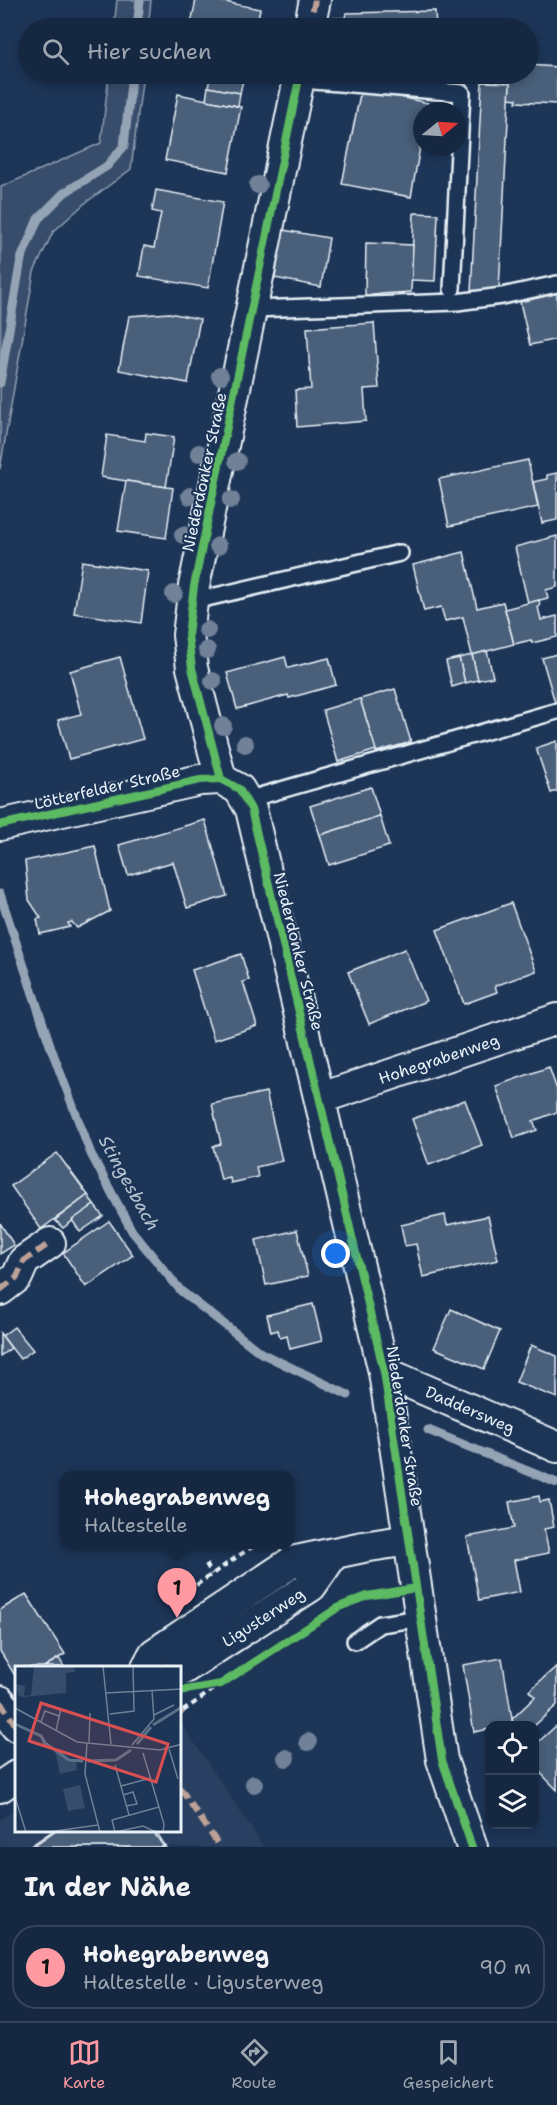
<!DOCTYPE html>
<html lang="de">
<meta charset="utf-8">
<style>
:root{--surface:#162841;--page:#1f3048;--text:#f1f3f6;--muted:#9ea6b1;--line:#35445a;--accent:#ff9aa2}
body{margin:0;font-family:"Shantell Sans",sans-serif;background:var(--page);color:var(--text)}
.controls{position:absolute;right:18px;bottom:18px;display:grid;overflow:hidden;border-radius:12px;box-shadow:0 3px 9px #0003}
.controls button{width:54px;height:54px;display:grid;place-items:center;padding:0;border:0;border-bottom:2px solid var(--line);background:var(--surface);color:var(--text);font:30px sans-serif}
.compass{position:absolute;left:413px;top:102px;width:54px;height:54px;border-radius:50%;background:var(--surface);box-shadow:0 3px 9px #0003;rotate:72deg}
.you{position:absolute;left:336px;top:1254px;width:21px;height:21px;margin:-15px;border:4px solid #fff;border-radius:50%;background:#1a73e8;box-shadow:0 0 0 9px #1a73e833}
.badge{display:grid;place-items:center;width:39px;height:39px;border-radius:50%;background:var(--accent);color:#111;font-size:20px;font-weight:700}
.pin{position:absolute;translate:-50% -50px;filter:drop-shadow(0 2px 3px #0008)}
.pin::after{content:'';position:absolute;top:32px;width:21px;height:18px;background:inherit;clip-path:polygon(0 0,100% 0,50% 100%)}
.popup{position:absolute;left:60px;top:1471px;width:234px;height:78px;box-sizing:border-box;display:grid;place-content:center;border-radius:12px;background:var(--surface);filter:drop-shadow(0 2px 4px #0005);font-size:20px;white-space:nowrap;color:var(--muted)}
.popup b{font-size:22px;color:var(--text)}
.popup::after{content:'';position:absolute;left:50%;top:100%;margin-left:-12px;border:12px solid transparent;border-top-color:var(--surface)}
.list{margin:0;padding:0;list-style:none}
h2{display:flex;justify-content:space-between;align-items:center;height:78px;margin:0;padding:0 24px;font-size:26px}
h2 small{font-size:20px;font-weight:400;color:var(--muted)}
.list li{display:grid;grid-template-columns:39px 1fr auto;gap:18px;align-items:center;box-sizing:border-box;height:84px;margin:0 12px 12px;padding:0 12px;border:2px solid var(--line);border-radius:24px}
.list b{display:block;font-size:22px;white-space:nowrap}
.list p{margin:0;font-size:20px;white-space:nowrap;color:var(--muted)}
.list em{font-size:20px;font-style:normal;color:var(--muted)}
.icon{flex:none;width:33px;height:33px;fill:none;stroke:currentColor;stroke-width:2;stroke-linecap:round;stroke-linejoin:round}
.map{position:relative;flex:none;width:557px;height:1847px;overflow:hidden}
.search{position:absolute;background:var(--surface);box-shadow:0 3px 9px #0003;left:18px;right:18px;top:18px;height:66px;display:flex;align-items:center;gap:15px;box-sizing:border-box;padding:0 21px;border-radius:33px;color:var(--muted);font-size:22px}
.sheet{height:174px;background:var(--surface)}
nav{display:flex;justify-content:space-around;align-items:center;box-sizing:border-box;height:84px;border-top:2px solid var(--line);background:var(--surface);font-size:16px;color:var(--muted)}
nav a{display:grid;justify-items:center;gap:3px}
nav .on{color:var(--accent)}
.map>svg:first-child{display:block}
.built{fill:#2a4162}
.green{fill:#374d6c;stroke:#909fb2;stroke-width:1.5}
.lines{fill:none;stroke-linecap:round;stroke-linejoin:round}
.stream{stroke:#95a4b5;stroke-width:9}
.building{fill:#495e7a;stroke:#e8f1f8;stroke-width:1.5}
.lane-casing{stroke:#e8f1f8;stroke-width:20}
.street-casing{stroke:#e8f1f8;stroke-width:34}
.path{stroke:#e8f1f8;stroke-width:4;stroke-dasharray:6 4.5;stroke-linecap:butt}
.lane{stroke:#1d3557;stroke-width:15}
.street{stroke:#1d3557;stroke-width:30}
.quiet{stroke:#bda197;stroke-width:6;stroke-dasharray:12 6;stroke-linecap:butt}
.cycleway-casing{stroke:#1d3557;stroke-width:11}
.cycleway{stroke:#5cba63;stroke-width:8}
.tree{fill:#708198}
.labels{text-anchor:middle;stroke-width:4.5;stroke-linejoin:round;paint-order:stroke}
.street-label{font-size:16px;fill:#e8f1f8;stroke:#1d3557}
.water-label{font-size:18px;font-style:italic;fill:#b7c4d1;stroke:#1d3557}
.inset-river{fill:none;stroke:#5d7089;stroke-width:3}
.inset-road{fill:none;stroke:#6e8097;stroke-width:1.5}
.view{fill:#da5052;fill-opacity:0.15;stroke:#da5052;stroke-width:3}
.inset-edge{fill:none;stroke:#e8f1f8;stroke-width:3}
</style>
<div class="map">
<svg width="557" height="1847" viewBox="0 0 557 1847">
<rect width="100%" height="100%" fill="#1d3557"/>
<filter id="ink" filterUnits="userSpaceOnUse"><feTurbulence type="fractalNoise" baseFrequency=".0167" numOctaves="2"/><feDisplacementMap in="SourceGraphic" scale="12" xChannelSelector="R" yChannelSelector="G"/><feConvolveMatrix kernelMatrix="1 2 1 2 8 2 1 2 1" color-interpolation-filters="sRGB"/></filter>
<g filter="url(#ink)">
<polygon class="built" points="180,1721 264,1847 0,1847 0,1820 16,1809 16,1830 180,1830"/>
<g class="green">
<polygon points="117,0 151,0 148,28 114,28"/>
<polygon points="109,74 143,74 131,169 84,204 53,232 34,272 0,469 1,187 101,143"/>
</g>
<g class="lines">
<g class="stream">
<polyline points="137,28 140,0"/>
<polyline points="0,383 21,259 38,219 64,193 107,166 124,146 132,74"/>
<polyline points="0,894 51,1048 91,1154 132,1231 181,1291 261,1353 348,1395"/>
<polyline points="428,1430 557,1483"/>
</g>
</g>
<g class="building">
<polygon points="196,0 215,0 260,9 256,28 190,28"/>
<polygon points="435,11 436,28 327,28 329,18 345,18 346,13"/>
<polygon points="528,65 557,67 557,104 516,102 517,99 509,98 510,83 434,79 434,77 426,77 427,74 528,74"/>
<polygon points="211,74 243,80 240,93 208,87"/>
<polygon points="211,74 247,74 246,80"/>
<polygon points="318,74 348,74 348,76"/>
<polygon points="482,82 510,83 499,289 471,292"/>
<polygon points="208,87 240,93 238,106 206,100"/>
<polygon points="361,89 428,103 427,111 422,111 422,136 411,197 342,184"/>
<polygon points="178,94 241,107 228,172 165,160"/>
<polygon points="156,190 223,202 208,288 139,276 144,246 154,248 161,213 152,211"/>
<polygon points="414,213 438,214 435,281 411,280"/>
<polygon points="283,230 329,238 321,287 275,278"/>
<polygon points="366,243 413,245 411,292 365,295"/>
<polygon points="554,290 557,290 557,339 530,345 520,302 555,294"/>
<polygon points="169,313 200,319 188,383 119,370 129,316"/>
<polygon points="374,323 379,388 364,389 366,421 297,427 295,390 311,389 307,328"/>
<polygon points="146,433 174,437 166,487 101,477 107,435 145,441"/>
<polygon points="528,460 538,507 449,526 439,479"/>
<polygon points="557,473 557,520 542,523 533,482 547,479 547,475"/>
<polygon points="126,481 173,488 166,538 118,531"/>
<polygon points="557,536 557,587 546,590 548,598 528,603 515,547"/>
<polygon points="464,552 477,608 503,602 514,644 472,655 463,617 445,621 441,607 424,611 413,565"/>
<polygon points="82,561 148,571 141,623 74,613"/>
<polygon points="539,600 540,606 538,607 541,620 557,616 557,637 532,643 531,640 514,644 505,609"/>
<polygon points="487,651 493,677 478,680 472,655"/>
<polygon points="557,654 557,706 556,706 542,658"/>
<polygon points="472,655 478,680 465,683 459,658"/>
<polygon points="120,657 143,739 69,759 58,720 81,714 70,671"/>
<polygon points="285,657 288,668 329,658 336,685 289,698 288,695 237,709 227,673"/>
<polygon points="459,658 465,683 452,687 446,661"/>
<polygon points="395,689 411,742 376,752 360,699"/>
<polygon points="360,699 376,750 338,762 323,710"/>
<polygon points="557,741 557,791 551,793 536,748"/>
<polygon points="371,787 380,816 320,835 310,806"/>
<polygon points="380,816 389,846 329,865 320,835"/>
<polygon points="205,820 227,896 187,908 173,862 128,875 119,845"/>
<polygon points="95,846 110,911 77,928 72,922 68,923 70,927 40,934 37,919 41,918 29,900 25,861"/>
<polygon points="511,903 536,971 495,986 497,992 464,1004 437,930"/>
<polygon points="405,949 426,1001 369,1024 348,972"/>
<polygon points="241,954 249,980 243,982 257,1026 214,1040 192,970"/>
<polygon points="549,1067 557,1090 557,1112 533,1121 537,1130 514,1138 496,1086"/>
<polygon points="266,1092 282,1161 256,1167 258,1177 231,1183 230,1178 221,1180 213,1146 221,1144 212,1104"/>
<polygon points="465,1100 482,1145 429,1165 412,1119"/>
<polygon points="57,1153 88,1195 41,1229 11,1186"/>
<polygon points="88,1195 94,1205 63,1228 55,1220"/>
<polygon points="94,1205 103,1216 80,1232 72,1220"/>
<polygon points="445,1215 447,1225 488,1216 498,1260 423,1277 416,1244 405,1246 401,1225"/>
<polygon points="109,1221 133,1255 86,1287 63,1253"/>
<polygon points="0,1223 14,1245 0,1254"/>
<polygon points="297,1230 308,1276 266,1285 256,1240"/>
<polygon points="313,1304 322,1341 290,1349 287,1336 280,1338 278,1330 271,1332 267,1315"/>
<polygon points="451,1309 500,1331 484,1369 434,1348"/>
<polygon points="14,1327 33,1350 20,1359 2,1336"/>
<polygon points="0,1333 11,1348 0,1356"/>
<polygon points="531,1345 557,1356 557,1398 516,1382"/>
<polygon points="539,1496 540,1502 549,1500 554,1527 544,1529 549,1553 514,1560 520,1592 479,1600 467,1537 514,1528 509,1502"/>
<polygon points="26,1594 65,1654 44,1667 16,1667 16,1677 0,1651 0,1610"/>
<polygon points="59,1658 64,1667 44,1667"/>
<polygon points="502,1658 513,1725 490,1726 490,1729 474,1732 463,1665"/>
<polygon points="557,1666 557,1705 534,1726 514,1726 512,1719 535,1697 529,1691"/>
<polygon points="557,1725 557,1790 534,1766 534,1746"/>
<polygon points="54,1830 155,1830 166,1847 29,1847"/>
<polygon points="56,1830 152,1830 164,1847 32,1847"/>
</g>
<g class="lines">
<g class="lane-casing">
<g id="lane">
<polyline points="299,78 314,81 462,93 452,289"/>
<polyline points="252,309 457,302 502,296 557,284"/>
<polyline points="194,601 400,553"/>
<polyline points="246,800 557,711"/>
<polyline points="355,1641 380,1624 421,1618"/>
</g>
</g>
<g class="street-casing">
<g id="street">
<polyline points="309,28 315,0"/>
<polyline points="300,74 194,586 188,635 192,668 221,779 239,789 251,809 384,1372 442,1760 472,1847"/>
<polyline points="0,825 200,780 221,779"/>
<path id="s1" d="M321 1098 557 1019"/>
<polyline points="0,1290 17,1277 24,1261 50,1243"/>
<path id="s2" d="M384 1372 557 1447"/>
<polyline points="147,1667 154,1654 292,1562 363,1547 409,1540"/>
<path id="s3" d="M180 1671 311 1586 334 1553"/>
<polyline points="0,1701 16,1726"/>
<polyline points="0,1787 16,1776"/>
</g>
</g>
<g class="path">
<polyline points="206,1564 212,1574"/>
<polyline points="179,1597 247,1550 258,1544"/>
<polyline points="183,1711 221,1684 219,1681"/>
</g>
<use href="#lane" class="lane"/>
<use href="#street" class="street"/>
<g class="quiet">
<polyline points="309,28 315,0"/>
<polyline points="0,1290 17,1277 24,1261 50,1243"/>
<polyline points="0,1701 16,1726"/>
<polyline points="180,1713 183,1711"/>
<polyline points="180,1788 220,1847"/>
</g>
<g class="cycleway-casing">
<g id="cycleway">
<polyline points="300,74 194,586 188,635 192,668 221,779 239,789 251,809 384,1372 442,1760 472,1847"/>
<polyline points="0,825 200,780 221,779"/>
<polyline points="180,1691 221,1684 339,1607 367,1596 416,1588"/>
</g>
</g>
<use href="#cycleway" class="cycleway"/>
</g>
<g class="tree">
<circle cx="258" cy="185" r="9"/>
<circle cx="220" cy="376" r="9"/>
<circle cx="199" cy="453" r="9"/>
<circle cx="237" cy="461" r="9"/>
<circle cx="190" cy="496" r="9"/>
<circle cx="231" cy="500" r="9"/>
<circle cx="183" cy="535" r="9"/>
<circle cx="218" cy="546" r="9"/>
<circle cx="174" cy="594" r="9"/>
<circle cx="207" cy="630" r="9"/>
<circle cx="207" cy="650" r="9"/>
<circle cx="213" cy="681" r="9"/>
<circle cx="223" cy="726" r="9"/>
<circle cx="245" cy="744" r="9"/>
<circle cx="308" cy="1742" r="9"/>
<circle cx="286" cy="1758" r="9"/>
<circle cx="254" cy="1784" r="9"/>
</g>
</g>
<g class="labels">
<g class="street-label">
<text transform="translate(204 472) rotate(-78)" y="6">Niederdonker Straße</text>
<text transform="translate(107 787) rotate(-13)" y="6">Lötterfelder Straße</text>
<text transform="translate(299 951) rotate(76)" y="6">Niederdonker Straße</text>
<text dy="6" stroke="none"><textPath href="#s1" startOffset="124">Hohegrabenweg</textPath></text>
<text dy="6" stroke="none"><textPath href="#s2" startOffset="94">Daddersweg</textPath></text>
<text transform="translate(405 1426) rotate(81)" y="6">Niederdonker Straße</text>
<text dy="6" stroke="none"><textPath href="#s3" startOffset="99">Ligusterweg</textPath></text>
</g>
<g class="water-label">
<text transform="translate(129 1183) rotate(61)" y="6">Stingesbach</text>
</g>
</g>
<g transform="translate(15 1666)">
<rect width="166" height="166" fill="#1d3557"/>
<path d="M19 0H59L60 6 51 7V27L8 31 3 29 0 18 10 20 9 30 16 29ZM0 57 28 70 33 79 53 92 68 96H61L62 104 45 108 40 85 27 79 26 71ZM65 119 70 142 53 145 48 123Z" fill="#374d6c"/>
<path class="inset-river" d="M0 58 26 70 30 77 54 94 68 95M138 59 167 41M122 78 136 61M73 95 101 94 116 84"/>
<path class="inset-road" d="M88 0 96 78M90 27 167 23M0 42 62 76 145 84 167 78M95 48 119 45 118 0M139 49 159 39M26 56 30 45 44 50M41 65 46 42M74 76 75 47M72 77 70 108 85 166M117 79 139 53 137 24M154 83 163 113M128 87 149 158 148 166M100 99 114 149M106 120 136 112M108 129 118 126 122 138 111 140M0 131 11 166M33 166 83 159M100 166 97 154 144 141M100 166 128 160 141 166"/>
<path class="view" d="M26 37 153 78 141 116 14 75Z"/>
<rect width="166" height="166" class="inset-edge"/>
</g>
</svg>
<div class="controls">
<button><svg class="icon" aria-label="locate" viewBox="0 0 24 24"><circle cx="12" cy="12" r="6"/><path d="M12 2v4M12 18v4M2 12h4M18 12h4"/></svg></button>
<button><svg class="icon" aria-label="layers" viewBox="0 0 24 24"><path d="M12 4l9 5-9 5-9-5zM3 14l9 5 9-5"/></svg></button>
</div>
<svg class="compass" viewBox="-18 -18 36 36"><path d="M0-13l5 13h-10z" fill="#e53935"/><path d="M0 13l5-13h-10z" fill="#9ea6b1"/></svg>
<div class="you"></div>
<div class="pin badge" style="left:177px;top:1618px">1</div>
<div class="popup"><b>Hohegrabenweg</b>Haltestelle</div>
<div class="search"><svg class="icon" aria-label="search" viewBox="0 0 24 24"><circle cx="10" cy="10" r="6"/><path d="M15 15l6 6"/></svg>Hier suchen</div>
</div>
<section class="sheet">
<h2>In der Nähe<small></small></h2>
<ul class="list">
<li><span class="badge">1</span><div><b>Hohegrabenweg</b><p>Haltestelle · Ligusterweg</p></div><em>90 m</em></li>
</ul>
</section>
<nav>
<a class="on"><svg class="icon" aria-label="map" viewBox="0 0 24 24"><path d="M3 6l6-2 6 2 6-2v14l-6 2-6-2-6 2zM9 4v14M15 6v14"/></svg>Karte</a>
<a><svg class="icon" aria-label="directions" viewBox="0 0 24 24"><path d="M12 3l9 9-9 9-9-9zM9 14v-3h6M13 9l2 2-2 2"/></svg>Route</a>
<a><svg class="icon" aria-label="saved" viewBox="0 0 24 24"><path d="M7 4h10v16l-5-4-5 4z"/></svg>Gespeichert</a>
</nav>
